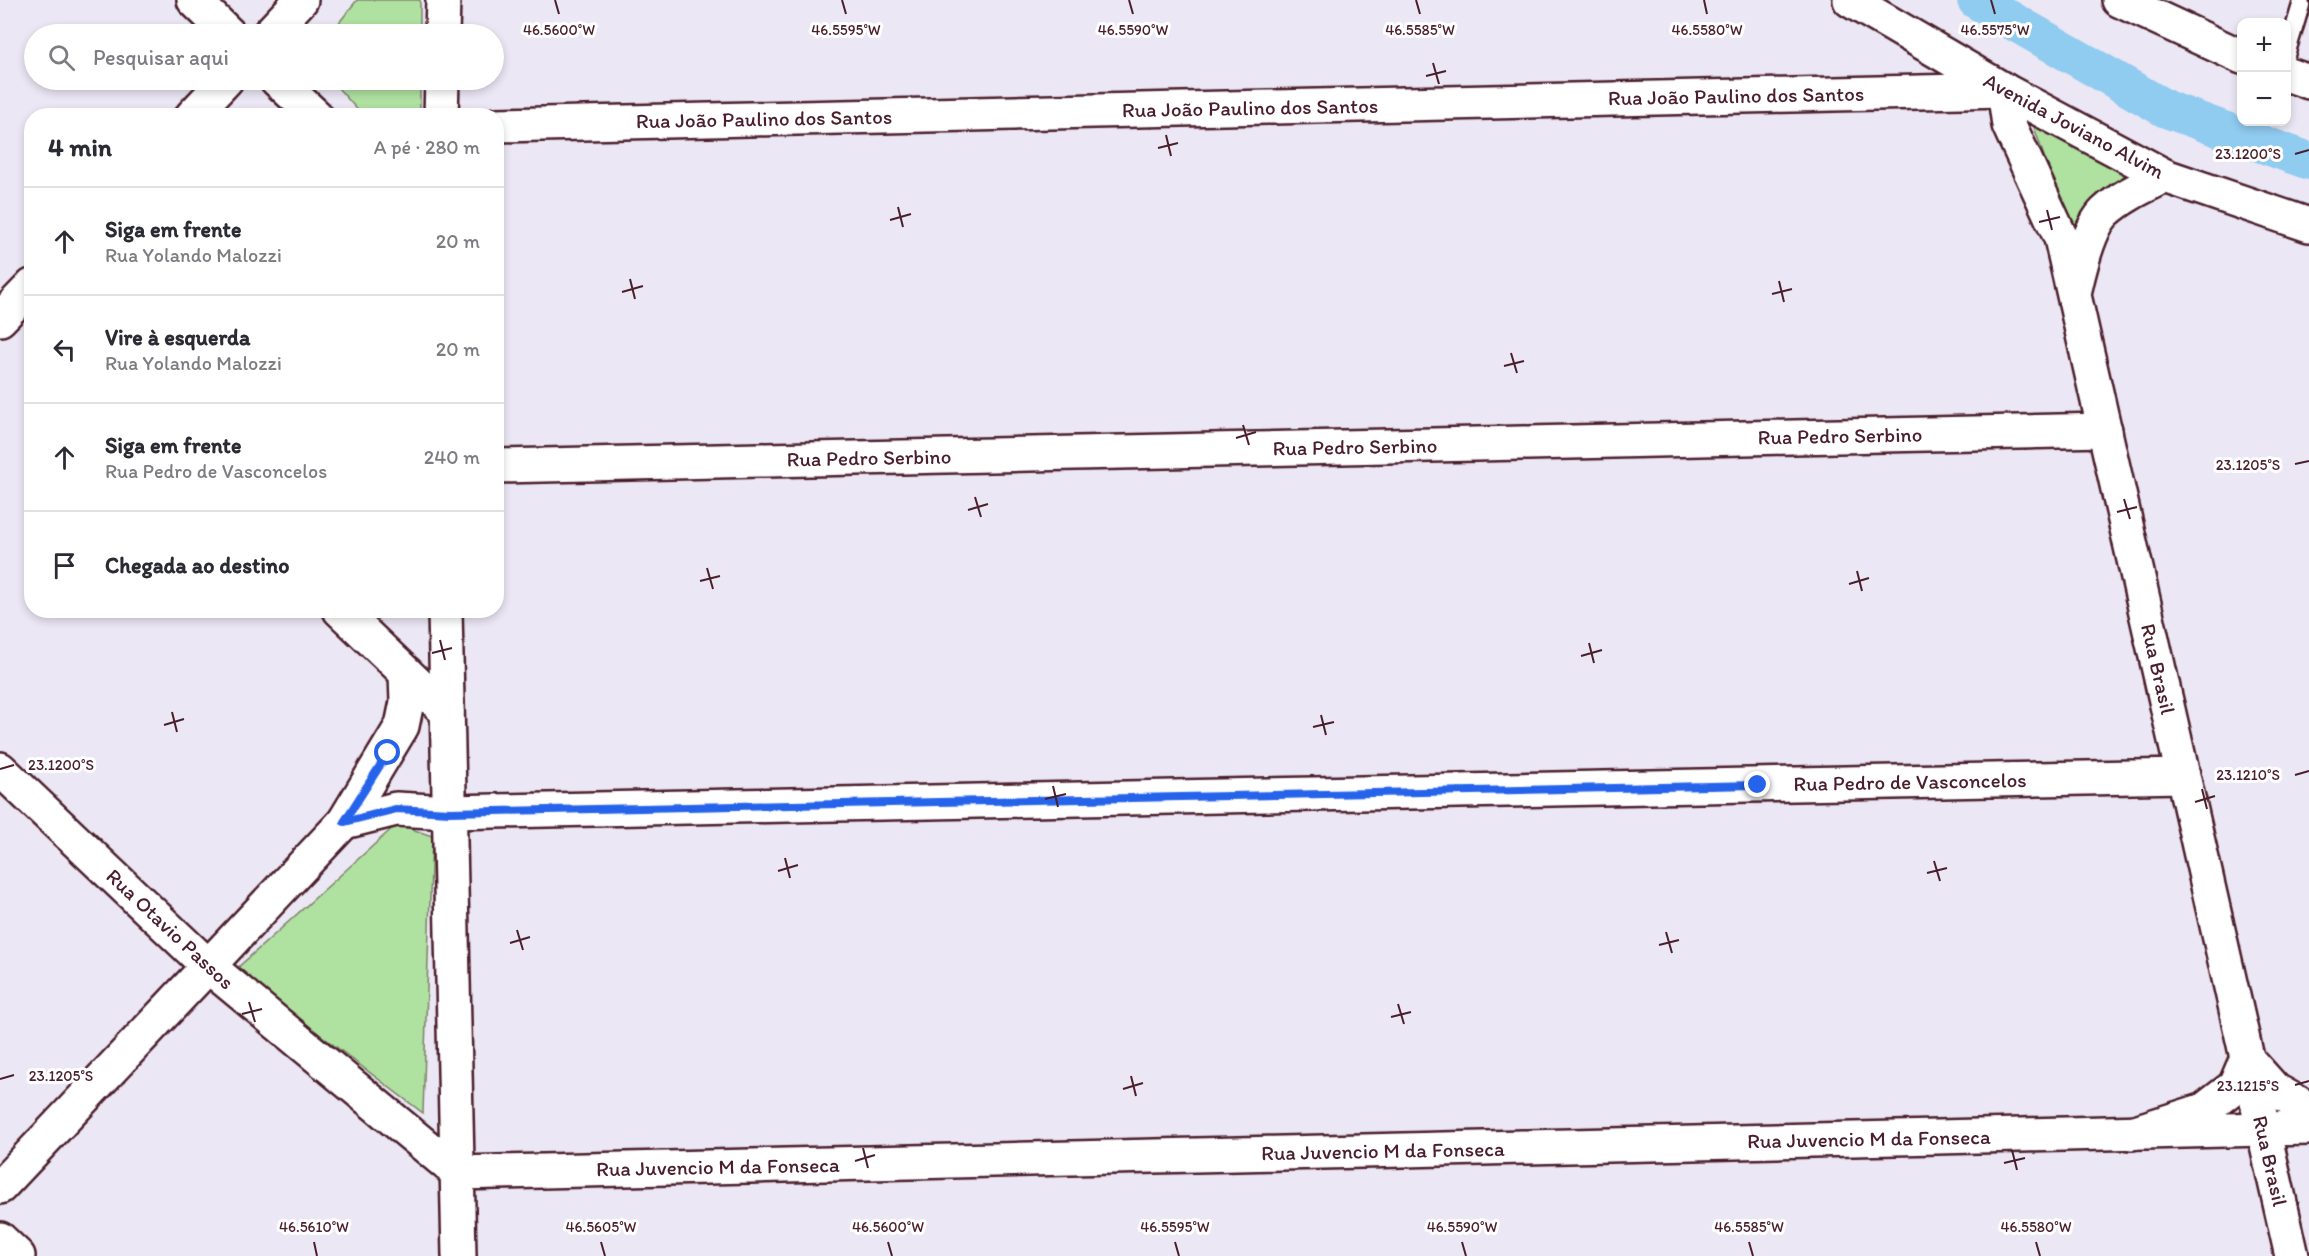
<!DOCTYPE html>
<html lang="pt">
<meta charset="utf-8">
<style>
:root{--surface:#fff;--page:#f7f7f7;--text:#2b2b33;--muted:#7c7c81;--line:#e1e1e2}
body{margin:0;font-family:Itim,sans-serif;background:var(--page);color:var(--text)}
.controls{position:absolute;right:18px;top:18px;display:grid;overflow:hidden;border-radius:12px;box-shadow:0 3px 9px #0003}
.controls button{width:54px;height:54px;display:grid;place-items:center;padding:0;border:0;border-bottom:2px solid var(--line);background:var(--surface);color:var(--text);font:30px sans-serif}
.stop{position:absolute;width:18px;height:18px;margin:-14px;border:4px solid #2563eb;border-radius:50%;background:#fff}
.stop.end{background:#2563eb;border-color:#fff;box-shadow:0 2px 6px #0008}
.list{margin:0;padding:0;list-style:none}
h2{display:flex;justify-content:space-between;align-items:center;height:78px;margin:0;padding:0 24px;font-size:26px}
h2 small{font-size:20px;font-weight:400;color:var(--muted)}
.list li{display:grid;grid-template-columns:39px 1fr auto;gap:18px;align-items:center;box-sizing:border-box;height:108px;padding:0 24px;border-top:2px solid var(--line)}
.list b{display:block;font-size:22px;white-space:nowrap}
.list p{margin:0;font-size:20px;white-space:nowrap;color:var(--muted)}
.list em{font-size:20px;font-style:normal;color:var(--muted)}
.icon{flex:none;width:33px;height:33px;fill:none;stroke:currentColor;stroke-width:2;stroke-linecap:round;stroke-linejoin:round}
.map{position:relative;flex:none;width:2309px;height:1256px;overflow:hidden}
.search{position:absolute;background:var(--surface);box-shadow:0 3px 9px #0003;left:24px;top:24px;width:480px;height:66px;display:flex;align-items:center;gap:15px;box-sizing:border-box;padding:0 21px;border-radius:33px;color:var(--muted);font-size:22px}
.panel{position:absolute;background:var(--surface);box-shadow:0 3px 9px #0003;left:24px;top:108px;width:480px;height:510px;border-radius:24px}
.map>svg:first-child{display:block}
.green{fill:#afe1a1;stroke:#7c8066;stroke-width:1.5}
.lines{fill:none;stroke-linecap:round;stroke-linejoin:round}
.canal{stroke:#90cbf0;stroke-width:38}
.lane-casing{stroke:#4a1f2b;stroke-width:21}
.street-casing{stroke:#4a1f2b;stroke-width:38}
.secondary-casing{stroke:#4a1f2b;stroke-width:38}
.lane{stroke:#fff;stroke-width:16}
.street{stroke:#fff;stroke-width:33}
.secondary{stroke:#fff;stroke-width:33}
.route{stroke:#2563eb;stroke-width:8}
.ticks{fill:none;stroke:#4a1f2b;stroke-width:2}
.labels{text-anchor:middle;stroke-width:6;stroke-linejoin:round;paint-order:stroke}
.street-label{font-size:21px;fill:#4a1f2b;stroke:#fff}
.ticks-label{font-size:15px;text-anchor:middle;fill:#4a1f2b;stroke:#fff;stroke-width:6;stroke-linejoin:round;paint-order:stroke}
</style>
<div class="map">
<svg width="2309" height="1256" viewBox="0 0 2309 1256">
<rect width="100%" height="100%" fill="#ece7f5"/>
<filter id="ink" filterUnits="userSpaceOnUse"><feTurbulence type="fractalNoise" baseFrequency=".0167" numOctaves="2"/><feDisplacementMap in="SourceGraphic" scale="12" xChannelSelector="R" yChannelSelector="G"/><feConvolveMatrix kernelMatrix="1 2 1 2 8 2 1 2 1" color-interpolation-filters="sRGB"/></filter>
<g filter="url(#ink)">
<g class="green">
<polygon points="357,0 420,0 420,34 330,34"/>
<polygon points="331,80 420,80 420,115 362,115"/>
<polygon points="2032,121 2133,177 2072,246 2064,215"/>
<polygon points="397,824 432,836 423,1113 235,970"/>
</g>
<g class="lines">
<polyline class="canal" points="1976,0 2166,109 2309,161"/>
<g class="lane-casing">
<polyline id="lane" points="2286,55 2301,5"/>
</g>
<g class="street-casing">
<g id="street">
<polyline points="194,0 229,34"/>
<polyline points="269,34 301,0"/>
<polyline points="277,80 316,116"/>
<polyline points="192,116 226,80"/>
<polyline points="496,125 2004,90"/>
<polyline points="0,319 32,286"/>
<polyline points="496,466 2105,430"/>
<polyline points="340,610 447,712"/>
<polyline points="0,769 208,966 458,1173 2309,1128"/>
<polyline points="344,822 396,809 450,812 2182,776"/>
<polyline points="0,1187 344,822 402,726 407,702 406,673"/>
<polyline points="0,1239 18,1256"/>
</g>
</g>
<g class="secondary-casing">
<g id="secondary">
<polyline points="1850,0 2004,90 2165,176 2309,225"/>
<polyline points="2119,0 2242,57"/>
<polyline points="442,34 443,0"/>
<polyline points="2286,74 2309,82"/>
<polyline points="2004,90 2009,125 2061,238 2292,1256"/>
<polyline points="441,116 442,80"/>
<path d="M2075 289C2080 267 2089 228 2105 212 2122 196 2145 186 2165 176"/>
<polyline points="445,610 459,1256"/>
<polyline points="2248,1060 2275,1090 2309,1109"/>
<polyline points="2132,1133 2204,1110 2235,1086 2247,1058"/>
</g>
</g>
<use href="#lane" class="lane"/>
<use href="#street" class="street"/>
<use href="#secondary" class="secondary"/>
</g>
</g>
<g class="lines" filter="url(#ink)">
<polyline class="route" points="388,753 344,822 396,809 450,812 1758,785"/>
</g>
<path class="ticks" d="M555 0 559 14M842 0 846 14M1129 0 1133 14M1416 0 1420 14M1704 0 1707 14M1991 0 1995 14M1433 63 1439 84M1426 76 1446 71M1166 135 1171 156M1158 148 1178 143M2295 154 2309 150M898 207 903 227M2047 210 2052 230M890 220 911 214M2039 222 2060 217M630 279 635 299M1779 281 1784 302M622 292 643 286M1772 294 1792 289M1511 353 1517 373M1504 366 1524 361M1243 425 1249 445M1236 438 1256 432M2295 464 2309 461M975 497 981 517M2124 499 2130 519M968 510 988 504M2117 512 2137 507M707 568 713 589M1857 571 1862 591M700 581 720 576M1849 584 1869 578M440 640 445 660M1589 643 1594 663M432 653 452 648M1581 656 1602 650M172 712 177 732M1321 715 1326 735M164 725 184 719M1313 727 1334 722M0 769 14 765M2295 775 2309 771M1053 786 1058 807M2202 789 2207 809M1045 799 1066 794M2195 802 2215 796M785 858 790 878M1934 861 1940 881M778 871 798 865M1927 873 1947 868M517 930 523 950M1666 932 1672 953M510 943 530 937M1659 945 1679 940M249 1002 255 1022M1398 1004 1404 1024M242 1014 262 1009M1391 1017 1411 1012M1131 1076 1136 1096M0 1079 14 1075M2295 1085 2309 1081M1123 1089 1143 1083M863 1148 868 1168M2012 1150 2017 1170M855 1161 875 1155M2004 1163 2025 1158M314 1242 317 1256M601 1242 605 1256M888 1242 892 1256M1175 1242 1179 1256M1462 1242 1466 1256M1749 1242 1753 1256M2036 1242 2040 1256"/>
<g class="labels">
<g class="street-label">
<text transform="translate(1736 96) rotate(-1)" y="7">Rua João Paulino dos Santos</text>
<text transform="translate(1250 108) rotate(-1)" y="7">Rua João Paulino dos Santos</text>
<text transform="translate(764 119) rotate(-1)" y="7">Rua João Paulino dos Santos</text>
<text transform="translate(2074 126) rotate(28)" y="7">Avenida Joviano Alvim</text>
<text transform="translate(1840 436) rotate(-1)" y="7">Rua Pedro Serbino</text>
<text transform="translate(1355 447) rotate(-1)" y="7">Rua Pedro Serbino</text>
<text transform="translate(869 458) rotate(-1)" y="7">Rua Pedro Serbino</text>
<text transform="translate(2158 669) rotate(77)" y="7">Rua Brasil</text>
<text transform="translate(1910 782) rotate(-1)" y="7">Rua Pedro de Vasconcelos</text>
<text transform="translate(170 929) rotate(43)" y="7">Rua Otavio Passos</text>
<text transform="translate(1869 1139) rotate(-1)" y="7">Rua Juvencio M da Fonseca</text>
<text transform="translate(1383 1151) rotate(-1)" y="7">Rua Juvencio M da Fonseca</text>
<text transform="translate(2270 1161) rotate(77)" y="7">Rua Brasil</text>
<text transform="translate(718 1167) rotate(-1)" y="7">Rua Juvencio M da Fonseca</text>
</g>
</g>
<g class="ticks-label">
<text x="559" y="35">46.5600°W</text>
<text x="846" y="35">46.5595°W</text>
<text x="1133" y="35">46.5590°W</text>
<text x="1420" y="35">46.5585°W</text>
<text x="1995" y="35">46.5575°W</text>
<text x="1707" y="35">46.5580°W</text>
<text x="2248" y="159">23.1200°S</text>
<text x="2248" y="470">23.1205°S</text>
<text x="61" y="770">23.1200°S</text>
<text x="2248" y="780">23.1210°S</text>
<text x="61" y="1081">23.1205°S</text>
<text x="2248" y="1091">23.1215°S</text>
<text x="314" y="1232">46.5610°W</text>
<text x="601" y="1232">46.5605°W</text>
<text x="888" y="1232">46.5600°W</text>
<text x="1175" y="1232">46.5595°W</text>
<text x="1462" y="1232">46.5590°W</text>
<text x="1749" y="1232">46.5585°W</text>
<text x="2036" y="1232">46.5580°W</text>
</g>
</svg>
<div class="controls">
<button>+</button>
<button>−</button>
</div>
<div class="stop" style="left:388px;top:753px"></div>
<div class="stop end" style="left:1758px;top:785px"></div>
<div class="search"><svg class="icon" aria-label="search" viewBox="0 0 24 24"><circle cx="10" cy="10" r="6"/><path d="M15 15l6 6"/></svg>Pesquisar aqui</div>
<section class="panel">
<h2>4 min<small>A pé · 280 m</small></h2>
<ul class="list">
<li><svg class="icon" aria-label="ahead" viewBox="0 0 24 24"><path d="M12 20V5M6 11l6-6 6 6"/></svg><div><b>Siga em frente</b><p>Rua Yolando Malozzi</p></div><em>20 m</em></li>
<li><svg class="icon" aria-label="left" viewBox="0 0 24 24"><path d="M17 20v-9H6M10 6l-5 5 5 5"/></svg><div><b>Vire à esquerda</b><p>Rua Yolando Malozzi</p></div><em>20 m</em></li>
<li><svg class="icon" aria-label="ahead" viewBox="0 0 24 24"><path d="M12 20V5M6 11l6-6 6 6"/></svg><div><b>Siga em frente</b><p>Rua Pedro de Vasconcelos</p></div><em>240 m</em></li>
<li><svg class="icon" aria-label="arrive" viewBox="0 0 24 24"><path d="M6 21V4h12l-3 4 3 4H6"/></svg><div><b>Chegada ao destino</b></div></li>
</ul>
</section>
</div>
